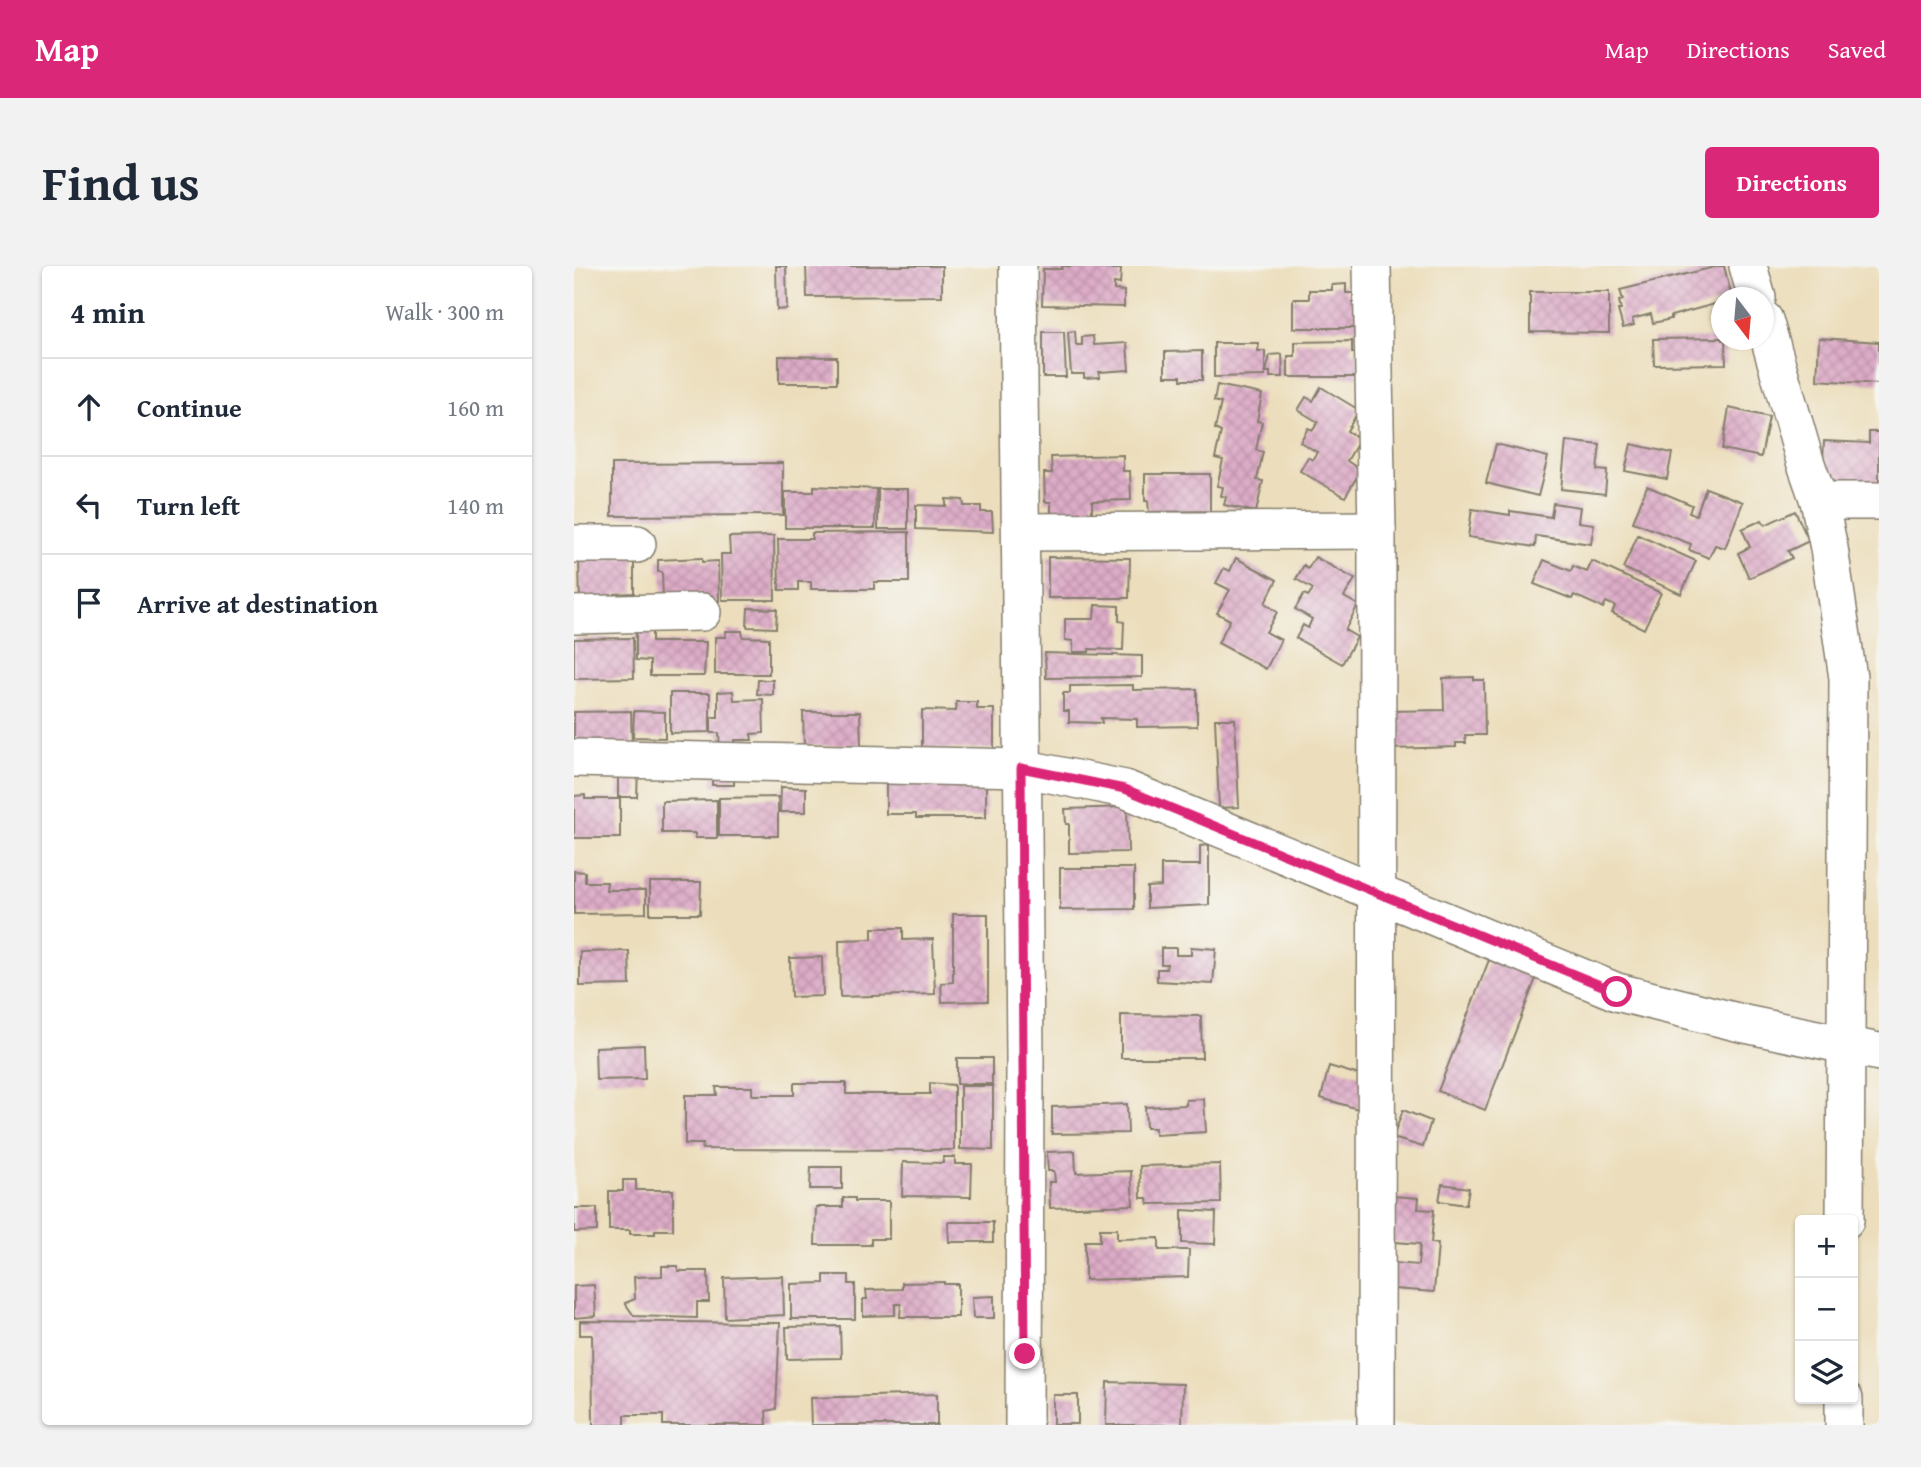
<!DOCTYPE html>
<meta charset="utf-8">
<style>
:root{--surface:#fff;--page:#f2f2f3;--text:#1f2937;--muted:#747a83;--line:#e0e1e3;--accent:#db2777}
body{margin:0;font-family:"Gentium Book Plus",serif;background:var(--page);color:var(--text)}
.controls{position:absolute;right:21px;bottom:21px;display:grid;overflow:hidden;border-radius:7px;box-shadow:0 2px 5px #0004}
.controls button{width:63px;height:63px;display:grid;place-items:center;padding:0;border:0;border-bottom:2px solid var(--line);background:var(--surface);color:var(--text);font:35px sans-serif}
.compass{position:absolute;left:1137px;top:21px;width:63px;height:63px;border-radius:50%;background:var(--surface);box-shadow:0 2px 5px #0004;rotate:164deg}
.stop{position:absolute;width:21px;height:21px;margin:-16px;border:5px solid #db2777;border-radius:50%;background:#fff}
.stop.end{background:#db2777;border-color:#fff;box-shadow:0 2px 7px #0008}
.list{margin:0;padding:0;list-style:none}
h2{display:flex;justify-content:space-between;align-items:center;height:91px;margin:0;padding:0 28px;font-size:30px}
h2 small{font-size:23px;font-weight:400;color:var(--muted)}
.list li{display:grid;grid-template-columns:46px 1fr auto;gap:21px;align-items:center;box-sizing:border-box;height:98px;padding:0 28px;border-top:2px solid var(--line)}
.list b{display:block;font-size:26px;white-space:nowrap}
.list em{font-size:23px;font-style:normal;color:var(--muted)}
.icon{flex:none;width:38px;height:38px;fill:none;stroke:currentColor;stroke-width:2;stroke-linecap:round;stroke-linejoin:round}
.map{position:relative;flex:none;width:1305px;height:1159px;overflow:hidden;border-radius:7px}
header{display:flex;align-items:center;gap:42px;box-sizing:border-box;height:98px;padding:0 35px;background:var(--accent);color:#fff}
header strong{font-size:33px}
nav{display:flex;gap:38px;margin-inline-start:auto;font-size:24px}
.intro{display:flex;align-items:center;justify-content:space-between;box-sizing:border-box;height:168px;padding:0 42px}
h1{margin:0;font-size:49px}
.button{padding:18px 32px;border-radius:7px;background:var(--accent);color:#fff;font-size:24px;font-weight:700}
main{display:flex;gap:42px;padding:0 42px}
aside{flex:1;background:var(--surface);border-radius:7px;box-shadow:0 2px 5px #0004}
.map>svg:first-child{display:block}
.building{fill:url(#building-cross-hatch)}
.lines{fill:none;stroke-linecap:round;stroke-linejoin:round}
.minor-casing{stroke:#847d6c;stroke-width:40}
.minor{stroke:#fff;stroke-width:37}
.route{stroke:#db2777;stroke-width:9}
</style>
<header>
<strong>Map</strong>
<nav><a>Map</a><a>Directions</a><a>Saved</a></nav>
</header>
<div class="intro"><h1>Find us</h1><a class="button">Directions</a></div>
<main>
<aside>
<h2>4 min<small>Walk · 300 m</small></h2>
<ul class="list">
<li><svg class="icon" aria-label="ahead" viewBox="0 0 24 24"><path d="M12 20V5M6 11l6-6 6 6"/></svg><div><b>Continue</b></div><em>160 m</em></li>
<li><svg class="icon" aria-label="left" viewBox="0 0 24 24"><path d="M17 20v-9H6M10 6l-5 5 5 5"/></svg><div><b>Turn left</b></div><em>140 m</em></li>
<li><svg class="icon" aria-label="arrive" viewBox="0 0 24 24"><path d="M6 21V4h12l-3 4 3 4H6"/></svg><div><b>Arrive at destination</b></div></li>
</ul>
</aside>
<div class="map">
<svg width="1305" height="1159" viewBox="0 0 1305 1159">
<defs>
<pattern id="building-cross-hatch" width="8" height="8" patternUnits="userSpaceOnUse" patternTransform="scale(1.75)"><rect width="8" height="8" fill="#ddacc7"/><path d="M0 0l8 8M0 8l8-8" fill="none" stroke="#bd93aa"/></pattern>
</defs>
<rect width="100%" height="100%" fill="#f6f6f2"/>
<filter id="ink" filterUnits="userSpaceOnUse"><feTurbulence type="fractalNoise" baseFrequency=".0143" numOctaves="2"/><feDisplacementMap in="SourceGraphic" scale="14" xChannelSelector="R" yChannelSelector="G"/><feConvolveMatrix kernelMatrix="1 2 1 2 8 2 1 2 1" color-interpolation-filters="sRGB"/></filter>
<filter id="wash" filterUnits="userSpaceOnUse"><feTurbulence type="fractalNoise" baseFrequency=".00686" numOctaves="4" result="noise"/><feDisplacementMap in="SourceGraphic" scale="28" xChannelSelector="R" yChannelSelector="G"/><feGaussianBlur stdDeviation="1.57" result="paint"/><feColorMatrix in="noise" values="0 0 0 0 0 0 0 0 0 0 0 0 0 0 0 0 0 1.4 0 .05"/><feComposite in="paint" operator="in"/></filter>
<g filter="url(#wash)">
<rect width="100%" height="100%" fill="#ecdebc"/>
<g id="blocks">
<g class="building">
<polygon points="202,0 212,0 213,43 203,44"/>
<polygon points="232,0 368,0 368,30 233,31"/>
<polygon points="488,0 525,0 525,3 547,3 546,18 540,17 540,24 550,25 550,41 468,39 469,3 488,3"/>
<polygon points="1145,0 1150,0 1158,32 1148,32 1148,36 1097,50 1097,53 1079,57 1077,48 1058,53 1060,59 1049,62 1044,44 1047,44 1045,35 1049,34 1046,24"/>
<polygon points="772,18 772,27 779,27 779,38 785,38 789,62 719,62 719,33 735,33 735,24 758,24 758,19"/>
<polygon points="956,26 1035,26 1035,67 956,66"/>
<polygon points="501,65 502,79 508,79 508,71 519,70 520,79 553,77 555,104 525,106 526,111 510,112 510,108 497,108 494,66"/>
<polygon points="469,66 490,66 492,111 469,111"/>
<polygon points="1148,72 1148,74 1151,74 1152,98 1080,99 1079,73"/>
<polygon points="1245,72 1305,76 1305,118 1243,114"/>
<polygon points="778,75 778,87 785,87 785,111 714,111 714,90 721,90 721,76"/>
<polygon points="640,77 685,77 684,85 691,85 691,110 640,111"/>
<polygon points="628,85 628,114 607,114 607,110 591,110 591,86"/>
<polygon points="708,88 709,111 696,111 696,106 692,106 696,89"/>
<polygon points="205,90 263,91 263,117 205,117"/>
<polygon points="643,119 688,128 683,155 688,156 682,184 689,186 683,214 689,215 682,246 650,239 652,231 647,230 649,221 643,220 649,194 641,192 647,166 641,163 647,137 640,135"/>
<polygon points="747,121 785,144 773,165 786,173 773,195 787,204 771,231 726,205 734,191 738,194 743,186 726,176 734,162 739,164 744,156 724,144 732,131 739,135"/>
<polygon points="1155,142 1195,151 1187,191 1148,183"/>
<polygon points="1295,166 1305,166 1305,218 1248,215 1250,175 1295,177"/>
<polygon points="992,175 1026,179 1023,204 1033,205 1031,228 987,223"/>
<polygon points="922,178 974,191 964,230 912,217"/>
<polygon points="1057,178 1098,187 1093,213 1051,205"/>
<polygon points="549,189 549,205 556,205 557,234 518,235 518,248 477,250 477,236 471,236 470,207 478,207 477,191"/>
<polygon points="209,197 209,249 38,250 38,198"/>
<polygon points="571,208 636,208 636,245 575,246 574,235 571,235"/>
<polygon points="240,220 302,223 301,262 211,262 211,226 240,226"/>
<polygon points="1073,220 1118,239 1115,246 1122,249 1132,222 1169,236 1151,282 1141,279 1135,292 1115,284 1117,278 1059,256"/>
<rect x="304" y="223" width="30" height="40"/>
<polygon points="372,233 389,234 390,240 407,240 407,246 418,246 419,266 342,263 342,239 372,240"/>
<polygon points="979,237 1006,241 1004,256 1020,258 1017,278 962,270 961,281 894,271 898,243 936,249 936,245 977,251"/>
<polygon points="1221,245 1235,275 1214,285 1218,292 1175,312 1164,287 1176,281 1168,263 1188,254 1191,259"/>
<polygon points="335,266 335,316 300,316 300,323 237,323 237,316 224,316 224,324 205,324 204,273 238,273 238,267"/>
<polygon points="1064,269 1122,295 1107,328 1049,302"/>
<polygon points="200,270 201,334 148,334 147,288 156,288 155,271"/>
<polygon points="60,291 60,327 41,328 42,339 6,340 5,293"/>
<polygon points="474,291 556,292 555,332 474,332"/>
<polygon points="741,291 781,313 770,331 784,339 771,364 783,371 768,398 722,372 729,359 734,362 738,353 721,343 730,328 734,330 739,323 722,313 730,299 734,303"/>
<polygon points="128,292 128,296 144,295 145,335 89,336 88,306 84,306 84,294"/>
<polygon points="662,292 703,314 691,337 703,346 692,366 707,374 692,403 644,377 656,354 643,347 656,324 642,317 650,302 656,305"/>
<polygon points="970,294 997,305 999,300 1013,306 1018,295 1087,327 1070,363 1038,347 1041,340 1032,336 1029,342 1000,329 998,333 960,318"/>
<polygon points="521,339 545,340 545,355 550,356 549,384 515,383 515,386 499,386 499,375 491,374 491,353 520,353"/>
<polygon points="174,342 203,343 202,362 173,361"/>
<polygon points="62,362 78,362 78,376 132,376 130,410 76,410 76,395 62,394"/>
<polygon points="152,365 168,365 169,371 195,372 195,408 141,408 141,371 152,371"/>
<polygon points="59,372 60,412 0,413 0,373"/>
<polygon points="471,387 568,390 568,411 472,412"/>
<polygon points="900,411 900,414 910,414 911,469 891,469 892,477 882,477 882,481 816,483 815,445 870,444 869,412"/>
<polygon points="184,414 199,414 199,429 183,428"/>
<polygon points="559,419 559,424 623,423 623,460 563,461 563,453 527,452 528,457 495,456 495,445 489,445 489,427 496,427 496,420"/>
<polygon points="159,425 160,434 189,433 190,467 177,468 178,474 161,474 161,481 146,482 145,467 137,467 137,451 144,451 144,426"/>
<polygon points="96,427 136,427 136,466 96,467"/>
<polygon points="382,436 403,436 403,443 420,443 420,483 348,483 348,444 382,445"/>
<polygon points="57,445 58,482 5,483 5,473 0,473 0,446"/>
<polygon points="60,445 91,446 91,472 59,471"/>
<polygon points="229,446 286,446 287,479 230,480"/>
<polygon points="641,453 661,453 665,541 645,542"/>
<polygon points="138,500 160,501 160,519 138,519"/>
<polygon points="44,504 64,504 63,531 44,531"/>
<polygon points="412,508 412,552 342,552 342,548 312,548 312,517"/>
<polygon points="207,521 232,522 232,546 206,546"/>
<polygon points="11,529 11,533 46,533 46,572 0,572 0,530"/>
<polygon points="204,531 204,570 145,570 145,532"/>
<polygon points="143,534 143,572 121,572 121,567 88,567 88,535"/>
<polygon points="553,541 554,586 495,587 495,558 492,558 491,543"/>
<polygon points="635,579 635,639 573,642 573,621 587,620 587,599 626,599 626,580"/>
<polygon points="486,602 560,602 560,643 486,644"/>
<polygon points="0,605 11,606 11,616 33,616 32,624 72,624 72,647 0,648"/>
<polygon points="76,616 127,616 126,648 76,648"/>
<polygon points="379,648 414,648 414,735 368,736 367,717 379,716"/>
<polygon points="298,662 329,662 329,674 359,673 361,728 266,731 265,674 298,673"/>
<polygon points="617,681 642,683 639,718 583,715 583,703 592,703 593,698 587,698 587,682 602,682 602,689 617,689"/>
<polygon points="55,685 56,719 6,720 6,686"/>
<polygon points="248,691 249,730 217,731 216,692"/>
<polygon points="915,694 962,712 911,844 864,825"/>
<polygon points="547,749 627,750 628,792 547,792"/>
<polygon points="70,779 71,813 22,814 21,781"/>
<rect x="383" y="792" width="35" height="26"/>
<polygon points="755,800 792,811 784,843 747,832"/>
<polygon points="220,817 272,817 272,828 356,828 356,817 380,819 380,884 128,883 129,878 111,878 111,829 143,829 142,821 178,821 178,829 220,829"/>
<polygon points="386,820 419,820 419,884 386,883"/>
<polygon points="630,833 632,866 581,869 581,862 572,862 571,841 612,839 612,834"/>
<polygon points="553,838 554,867 478,868 478,841"/>
<polygon points="829,844 857,855 849,881 819,872"/>
<polygon points="501,885 502,907 557,905 559,939 476,942 475,916 481,916 480,905 474,905 473,886"/>
<polygon points="369,891 381,891 381,898 398,898 397,931 328,930 329,896 369,897"/>
<polygon points="646,898 647,937 574,938 573,932 567,932 566,900"/>
<polygon points="237,901 268,901 268,923 236,923"/>
<polygon points="49,914 62,914 62,924 99,924 99,964 81,964 81,968 56,968 56,964 35,964 35,925 49,925"/>
<polygon points="868,918 895,922 892,939 865,935"/>
<polygon points="805,929 845,932 844,943 860,944 857,977 864,978 860,1026 806,1022 808,996 844,999 846,978 809,975"/>
<polygon points="269,932 281,932 281,935 315,935 315,973 297,973 297,979 241,979 242,941 269,941"/>
<polygon points="0,942 23,942 23,965 0,966"/>
<polygon points="608,944 642,946 641,978 608,977"/>
<polygon points="374,956 419,956 419,976 375,976"/>
<polygon points="526,963 543,963 543,973 585,972 585,984 615,984 614,1011 511,1014 511,975 526,975"/>
<polygon points="88,1000 104,1000 104,1005 134,1005 135,1036 123,1036 123,1052 60,1050 51,1037 61,1033 60,1011 88,1010"/>
<polygon points="250,1009 275,1009 275,1018 281,1018 281,1053 217,1053 217,1018 250,1017"/>
<polygon points="209,1010 210,1049 151,1052 150,1012"/>
<polygon points="370,1016 370,1018 384,1018 384,1051 326,1051 327,1038 321,1038 321,1049 289,1050 289,1033 293,1033 292,1024 328,1023 328,1017"/>
<polygon points="20,1019 22,1050 0,1052 0,1020"/>
<polygon points="420,1030 420,1052 399,1052 398,1031"/>
<polygon points="6,1055 206,1057 202,1143 192,1145 193,1159 89,1159 89,1149 51,1149 51,1159 19,1159 18,1069 6,1069"/>
<polygon points="266,1060 267,1092 213,1093 212,1061"/>
<polygon points="533,1116 609,1118 608,1159 532,1159"/>
<polygon points="363,1128 363,1159 237,1159 236,1132"/>
<rect x="479" y="1129" width="25" height="29"/>
</g>
</g>
</g>
<g filter="url(#ink)">
<use href="#blocks" fill-opacity="0" stroke="#847d6c" stroke-width="2"/>
<g class="lines">
<g class="minor-casing">
<g id="minor">
<polyline points="444,0 451,792 450,1159"/>
<polyline points="798,0 803,264 802,1159"/>
<polyline points="1174,0 1183,32"/>
<polyline points="1190,54 1231,195 1245,235 1255,282 1274,412 1271,954"/>
<polyline points="1245,235 1305,235"/>
<polyline points="447,266 803,264"/>
<polyline points="0,278 63,278"/>
<polyline points="0,349 128,346"/>
<polyline points="0,492 447,502 551,523 1043,726 1171,758 1305,786"/>
<polyline points="1270,1133 1270,1159"/>
</g>
</g>
<use href="#minor" class="minor"/>
</g>
</g>
<g class="lines" filter="url(#ink)">
<polyline class="route" points="451,1088 447,502 551,523 1043,726"/>
</g>
</svg>
<div class="controls">
<button>+</button>
<button>−</button>
<button><svg class="icon" aria-label="layers" viewBox="0 0 24 24"><path d="M12 4l9 5-9 5-9-5zM3 14l9 5 9-5"/></svg></button>
</div>
<svg class="compass" viewBox="-18 -18 36 36"><path d="M0-13l5 13h-10z" fill="#e53935"/><path d="M0 13l5-13h-10z" fill="#747a83"/></svg>
<div class="stop" style="left:1043px;top:726px"></div>
<div class="stop end" style="left:451px;top:1088px"></div>
</div>
</main>
